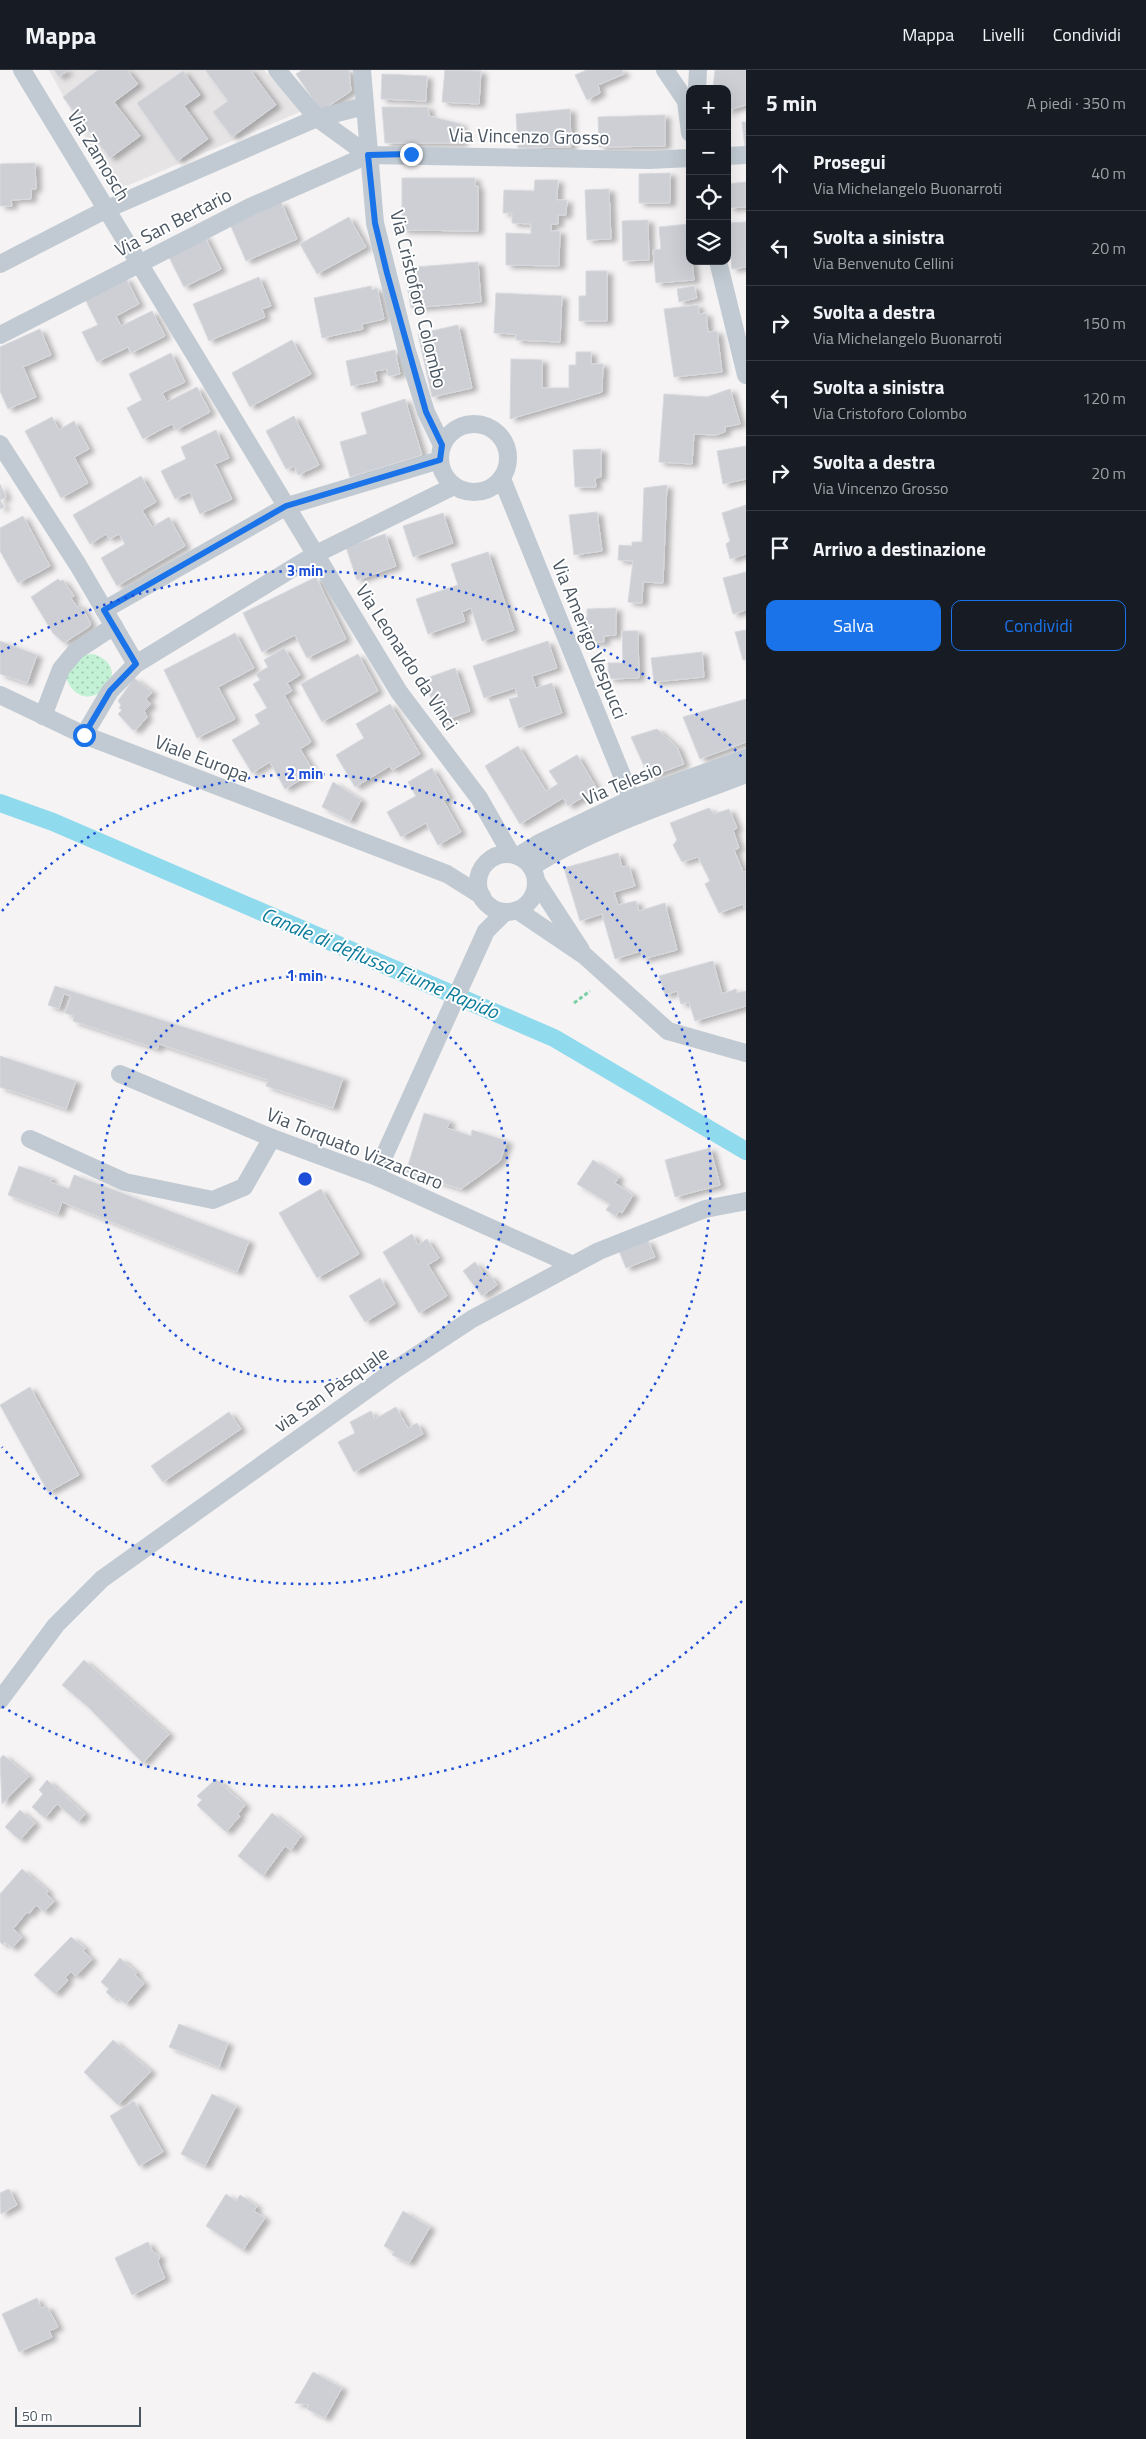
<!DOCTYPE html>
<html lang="it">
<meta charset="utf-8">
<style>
:root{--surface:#171b24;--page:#242831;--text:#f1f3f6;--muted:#9ea1a6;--line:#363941;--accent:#1a73e8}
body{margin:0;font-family:"Titillium Web",sans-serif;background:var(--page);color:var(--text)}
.controls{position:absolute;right:15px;top:15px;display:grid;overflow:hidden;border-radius:10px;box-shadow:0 5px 20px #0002}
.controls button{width:45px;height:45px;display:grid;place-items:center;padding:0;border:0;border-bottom:1px solid var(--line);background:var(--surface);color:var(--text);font:25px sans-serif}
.scale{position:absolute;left:15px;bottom:12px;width:126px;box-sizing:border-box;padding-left:5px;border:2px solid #4a5661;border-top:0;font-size:14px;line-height:18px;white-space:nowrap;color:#4a5661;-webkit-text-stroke:4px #fff;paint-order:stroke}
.stop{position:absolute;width:15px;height:15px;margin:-11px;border:4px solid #1a73e8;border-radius:50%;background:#fff}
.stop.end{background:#1a73e8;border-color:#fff;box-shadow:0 1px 5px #0008}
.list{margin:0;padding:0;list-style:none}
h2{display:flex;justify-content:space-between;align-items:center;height:65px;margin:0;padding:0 20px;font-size:21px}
h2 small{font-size:16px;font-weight:400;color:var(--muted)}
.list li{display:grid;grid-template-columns:32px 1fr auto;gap:15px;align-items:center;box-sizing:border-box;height:75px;padding:0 20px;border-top:1px solid var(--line)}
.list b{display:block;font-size:19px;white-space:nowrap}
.list p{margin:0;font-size:16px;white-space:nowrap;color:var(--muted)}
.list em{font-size:16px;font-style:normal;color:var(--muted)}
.actions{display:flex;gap:10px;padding:15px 20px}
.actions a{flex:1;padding:11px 0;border:1px solid var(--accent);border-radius:10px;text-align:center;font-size:18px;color:var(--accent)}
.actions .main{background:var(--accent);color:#fff}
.icon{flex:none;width:28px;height:28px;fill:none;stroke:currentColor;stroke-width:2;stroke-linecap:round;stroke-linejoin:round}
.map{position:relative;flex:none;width:746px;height:2369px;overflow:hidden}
header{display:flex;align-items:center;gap:30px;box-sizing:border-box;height:70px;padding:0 25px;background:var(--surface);border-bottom:1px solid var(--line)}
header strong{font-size:24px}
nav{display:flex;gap:28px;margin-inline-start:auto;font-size:18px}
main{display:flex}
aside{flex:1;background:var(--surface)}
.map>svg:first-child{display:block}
.education{fill:#e6e4e5}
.grass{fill:url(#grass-dots)}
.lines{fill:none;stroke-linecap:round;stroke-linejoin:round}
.canal{stroke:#90daee;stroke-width:18}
.building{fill:#cdcfd5;stroke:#d7d9de;filter:url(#shadow)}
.path{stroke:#7ad0a6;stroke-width:3;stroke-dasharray:4 2.5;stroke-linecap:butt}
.street{stroke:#c1cad2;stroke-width:18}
.route{stroke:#1a73e8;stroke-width:6}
.ring{fill:none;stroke:#1d4ed8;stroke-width:2.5;stroke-dasharray:2.5 5}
.labels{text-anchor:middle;stroke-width:4;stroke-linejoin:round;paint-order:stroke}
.street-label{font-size:19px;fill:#4a5661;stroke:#fff}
.water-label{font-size:20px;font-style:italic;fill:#0c7c9b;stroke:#fff}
.centre{fill:#1d4ed8;stroke:#fff;stroke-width:2.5}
.ring-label{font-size:15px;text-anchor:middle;font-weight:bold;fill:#1d4ed8;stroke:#fff;stroke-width:4;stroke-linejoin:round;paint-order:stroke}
</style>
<header>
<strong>Mappa</strong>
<nav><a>Mappa</a><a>Livelli</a><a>Condividi</a></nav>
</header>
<main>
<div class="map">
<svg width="746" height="2369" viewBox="0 0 746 2369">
<defs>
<pattern id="grass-dots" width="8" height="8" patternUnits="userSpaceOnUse" patternTransform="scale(1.25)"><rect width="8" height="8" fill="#c3f1d5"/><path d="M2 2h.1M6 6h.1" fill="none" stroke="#a0c6b0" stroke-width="1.8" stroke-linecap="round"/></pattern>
<filter id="shadow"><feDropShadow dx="5.5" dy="3" stdDeviation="2.5" flood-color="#0004"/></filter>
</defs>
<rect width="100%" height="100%" fill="#f5f3f3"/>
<polygon class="education" points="49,0 264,0 302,41 115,121"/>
<path class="grass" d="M93 584C141 599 84 655 66 608L74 589 84 585Z"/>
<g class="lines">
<polyline class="canal" points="0,733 53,752 554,968 746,1081"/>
</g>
<g class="building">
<polygon points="54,0 68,0 59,7"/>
<polygon points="98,0 127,0 138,14 114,32 140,66 110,88 63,27"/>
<polygon points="207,0 250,0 276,35 232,67 213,42 228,31 206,1"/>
<polygon points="302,0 349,0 351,21 321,41 296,4"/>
<polygon points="445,0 481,1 479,34 442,32"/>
<polygon points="587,0 622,0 624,4 598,15 600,23 587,30 575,5"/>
<polygon points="715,0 746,0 746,35 728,40 727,44 727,19 713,19"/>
<polygon points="183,1 200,25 184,36 208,69 177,91 137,33"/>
<polygon points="382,4 427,6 426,31 381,29"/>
<polygon points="382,37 428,37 429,46 461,54 462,73 385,73"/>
<polygon points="570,39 571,77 518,78 516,44"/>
<polygon points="665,45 665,76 599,77 598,47"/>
<polygon points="742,52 746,52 746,76 745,77"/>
<polygon points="35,93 36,119 31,119 31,129 11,130 12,136 0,136 0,94"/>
<polygon points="670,103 670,133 639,133 639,104"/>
<polygon points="402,108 475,108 475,116 478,116 478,161 402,160"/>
<polygon points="535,110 558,110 557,130 567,130 566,145 558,145 558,154 551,154 551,161 560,161 559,196 506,195 506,163 531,164 531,154 512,153 512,143 503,143 504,120 534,121"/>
<polygon points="746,112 746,137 729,138 727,114"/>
<polygon points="609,119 611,169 587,170 585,120"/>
<polygon points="281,132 297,169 246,191 230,154"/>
<polygon points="349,147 366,177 317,204 300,174"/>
<polygon points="648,150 649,190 623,191 622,151"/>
<polygon points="746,152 746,197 732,199 728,153"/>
<polygon points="689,154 690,191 692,191 694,210 656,213 653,180 661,179 659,157"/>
<polygon points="204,165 221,199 184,217 167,183"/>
<polygon points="478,192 481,232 411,238 404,198"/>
<polygon points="586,201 607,201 607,251 579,251 579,226 586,226"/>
<polygon points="259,207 271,236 262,239 265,247 209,271 193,234"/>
<polygon points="126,208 139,234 116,246 121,256 152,241 165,266 131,283 128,277 97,292 82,262 98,255 85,229"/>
<polygon points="371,216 372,220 377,218 384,249 362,254 363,259 322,268 314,228"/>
<polygon points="694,216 697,228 679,232 677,219"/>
<polygon points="496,223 562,226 560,272 516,270 516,264 494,263"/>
<polygon points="698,235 699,244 706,243 708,262 717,261 722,302 674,307 664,239"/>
<polygon points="458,255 472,318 432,327 418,264"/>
<polygon points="40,259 51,285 23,297 36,327 8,339 0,321 0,277"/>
<polygon points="292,270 311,304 250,337 232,303"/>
<polygon points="395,280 400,304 388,306 387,299 375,301 377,311 351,316 346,291"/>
<polygon points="576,282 591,282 591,294 603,294 602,322 510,349 511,289 542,290 542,318 569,318 569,295 576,295"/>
<polygon points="171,283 185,312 162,323 167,332 197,317 210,342 176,360 172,354 143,369 127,338 142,330 129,304"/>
<polygon points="730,319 740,354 725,357 725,362 716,365 694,364 692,394 659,392 664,324 707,327"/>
<polygon points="405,329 422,385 350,407 340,372 367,364 361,343"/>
<polygon points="294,346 319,395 298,405 294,396 286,399 266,361"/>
<polygon points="52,347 59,360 74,351 89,379 74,387 88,413 61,428 25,361"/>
<polygon points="216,360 229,388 215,394 232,429 200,444 190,422 175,429 161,401 186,389 181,377"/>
<polygon points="746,376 746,409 723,414 717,381"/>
<polygon points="601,379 601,407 595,408 596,417 575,417 573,380"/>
<polygon points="141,406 156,432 142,440 152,457 169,447 185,476 117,516 101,488 125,474 119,464 109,469 106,464 90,474 73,445"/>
<polygon points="0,414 6,427 0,430 4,437 0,439"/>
<polygon points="667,415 663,513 643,512 642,533 628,532 633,491 618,490 619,475 632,476 632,472 642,472 644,418"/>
<polygon points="746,435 746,484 730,489 726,474 730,471 722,443"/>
<polygon points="597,442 602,481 574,485 569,445"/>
<polygon points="443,443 453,473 413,487 403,456"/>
<polygon points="23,446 50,496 18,513 0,481 0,458"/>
<polygon points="385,464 396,496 357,510 346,477"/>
<polygon points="488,482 514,560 482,571 471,538 462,542 465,551 428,564 416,529 458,515 451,494"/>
<polygon points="746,502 746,540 733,544 723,508"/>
<polygon points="316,507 346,569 307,588 295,565 262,582 243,543"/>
<polygon points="58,509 60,511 63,510 74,526 71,528 77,537 80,535 90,552 90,556 64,573 53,563 31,527"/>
<polygon points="616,538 616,565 604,566 604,572 583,572 582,547 587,547 587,539"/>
<polygon points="746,560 746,589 743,590 735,562"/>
<polygon points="622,561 638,561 639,608 609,609 608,593 623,593"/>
<polygon points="235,563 254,598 218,617 235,649 197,668 164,600"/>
<polygon points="0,571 37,585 27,613 0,604"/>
<polygon points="548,571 557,598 532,606 536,618 552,613 562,643 519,658 509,629 518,627 515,618 484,628 473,596"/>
<polygon points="284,578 300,605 287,613 292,621 284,625 311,672 300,679 314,702 285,719 270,692 252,703 232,670 260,654 255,645 267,638 253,614 260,610 256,604 268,597 264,590"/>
<polygon points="702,582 704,607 654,612 651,588"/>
<polygon points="358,584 378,621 322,652 301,614"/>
<polygon points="455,598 470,641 440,652 424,609"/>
<polygon points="134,608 152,622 146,629 151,634 144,641 147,647 136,660 133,660 118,644 122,640 119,638 121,635 118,631"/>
<polygon points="746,629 746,672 700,689 683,647"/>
<polygon points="390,634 420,684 392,700 390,696 355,717 336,685 364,668 356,654"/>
<polygon points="657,659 677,677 684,694 649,707 631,667"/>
<polygon points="518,676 546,721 558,714 549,701 577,685 597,719 568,736 563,728 520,754 485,696"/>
<polygon points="432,698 449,727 443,730 461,762 438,775 426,753 401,767 387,742 416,726 408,712"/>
<polygon points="333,712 361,730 350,751 322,737"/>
<polygon points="709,738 714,744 729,739 737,758 733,760 739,778 734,780 743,802 746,801 745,839 743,834 719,843 705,814 710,811 698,787 682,792 673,775 677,770 670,753"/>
<polygon points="618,783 622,797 629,796 635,816 614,822 618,835 636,831 639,841 665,833 677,880 643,889 641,881 615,889 602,844 580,851 564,798"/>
<polygon points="713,891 722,924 736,919 737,923 746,921 746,936 695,951 689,932 681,934 677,921 665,925 659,906"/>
<polygon points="55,916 343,1008 333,1038 266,1016 268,1010 159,974 157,979 73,951 74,946 65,943 71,926 64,924 59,939 48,935"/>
<polygon points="0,986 76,1011 66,1039 0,1017"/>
<polygon points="424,1043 450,1051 447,1058 471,1066 472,1060 507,1071 500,1091 461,1119 406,1102"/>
<polygon points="710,1078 720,1115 675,1127 665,1090"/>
<polygon points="593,1090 619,1107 615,1113 633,1125 622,1143 619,1141 616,1146 606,1140 610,1134 577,1114"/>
<polygon points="19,1096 52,1108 50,1112 69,1119 74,1105 249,1171 237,1202 62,1132 58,1144 8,1125"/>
<polygon points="321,1119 359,1184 317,1208 279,1143"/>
<polygon points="412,1164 418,1175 427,1169 439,1188 428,1195 447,1226 419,1243 383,1182"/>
<polygon points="648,1170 655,1187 626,1198 619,1181"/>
<polygon points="475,1192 487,1208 490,1205 497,1215 482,1226 463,1201"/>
<polygon points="380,1208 395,1234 365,1252 349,1226"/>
<polygon points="30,1317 79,1405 48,1422 0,1335"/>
<polygon points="396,1337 408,1358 417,1353 423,1364 354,1402 338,1372 355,1363 350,1352 371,1341 375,1349"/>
<polygon points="229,1342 241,1359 163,1412 151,1396"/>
<polygon points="84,1590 169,1664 143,1693 87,1636 62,1615"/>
<polygon points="3,1685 29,1706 2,1734 0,1689"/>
<polygon points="216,1709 245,1735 238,1744 240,1746 226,1762 197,1735 202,1730 197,1726"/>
<polygon points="47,1710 85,1744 78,1752 57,1734 45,1748 32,1737 43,1724 39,1720"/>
<polygon points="20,1740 35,1753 20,1770 5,1757"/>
<polygon points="272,1743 301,1766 291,1780 285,1776 263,1806 238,1786"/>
<polygon points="22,1799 48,1821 46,1824 54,1831 44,1842 36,1835 29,1844 27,1842 13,1859 22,1867 12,1878 5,1872 3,1875 0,1872 0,1824"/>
<polygon points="71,1867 85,1878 83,1881 92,1889 76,1906 71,1902 65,1908 68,1910 55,1924 34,1905"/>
<polygon points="120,1888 137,1903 135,1905 144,1913 126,1934 116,1926 114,1929 106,1922 109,1919 101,1912"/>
<polygon points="179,1954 228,1973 219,1997 169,1977"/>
<polygon points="113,1970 151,2001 118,2035 84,2002"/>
<polygon points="212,2024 236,2036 205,2096 181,2084"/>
<polygon points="134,2031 163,2082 139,2096 110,2046"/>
<polygon points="9,2119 17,2135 1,2144 0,2123"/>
<polygon points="226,2124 236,2131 240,2125 257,2136 254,2141 265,2148 243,2180 206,2156"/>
<polygon points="403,2141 430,2157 409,2193 392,2185 394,2182 384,2176"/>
<polygon points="148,2172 153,2182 160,2186 158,2192 165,2208 132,2225 115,2188"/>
<polygon points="37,2228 41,2238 47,2236 58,2257 49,2261 52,2267 19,2282 2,2244"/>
<polygon points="313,2302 342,2318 325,2348 307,2339 309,2335 295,2333"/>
</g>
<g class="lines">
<polyline class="path" points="574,933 590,921"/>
<g class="street">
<polyline points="22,0 399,622 479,728 511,784"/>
<polyline points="277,0 317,48 368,85"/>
<polyline points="362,0 375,153 407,281 426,342 442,375"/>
<polyline points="665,0 686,31 690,63"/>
<polyline points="697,19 698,0"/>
<polyline points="727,86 746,85"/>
<polyline points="718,191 746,305"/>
<polyline points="0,194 107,139 317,48 365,36"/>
<polyline points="0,265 250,137 368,85 650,90 690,88"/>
<circle cx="474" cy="388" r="34"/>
<polyline points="0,374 78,495 136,594"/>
<polyline points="502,409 638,745"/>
<polyline points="104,540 287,436 440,390"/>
<polyline points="0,625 84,665 447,804 482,826"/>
<polyline points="43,646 61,599 76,581 114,556"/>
<polyline points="84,665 110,621 136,594 316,484 454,416"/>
<circle cx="507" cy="813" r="29"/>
<polyline points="518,786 541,772 631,729 746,688"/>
<path d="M531 797C597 756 674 732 746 704"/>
<polyline points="536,811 581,880"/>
<polyline points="517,840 585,886 668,961 746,983"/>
<polyline points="120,1004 272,1068 375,1106 573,1195"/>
<polyline points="30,1069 125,1112 213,1130 244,1117 272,1068"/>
<polyline points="375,1106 486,861 505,842"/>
<polyline points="0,1630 56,1555 102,1509 396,1299 472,1249 599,1181 705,1139 746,1131"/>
</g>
</g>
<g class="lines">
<polyline class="route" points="84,665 110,621 136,594 104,540 286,436 440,390 442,375 426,342 387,203 375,153 368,85 411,84"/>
</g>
<g class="ring">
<circle cx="305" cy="1109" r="203"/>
<path d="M2 841A405 405 0 1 1 2 1377"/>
<path d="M742 1531A608 608 0 0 1 1 1636M1 582A608 608 0 0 1 742 687"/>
</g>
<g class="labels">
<g class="street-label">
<text transform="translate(529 66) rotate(1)" y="7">Via Vincenzo Grosso</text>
<text transform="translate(99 85) rotate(59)" y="7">Via Zamosch</text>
<text transform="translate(173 152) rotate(-27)" y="7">Via San Bertario</text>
<text transform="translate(419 229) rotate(76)" y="7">Via Cristoforo Colombo</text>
<text transform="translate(590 569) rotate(68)" y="7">Via Amerigo Vespucci</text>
<text transform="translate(407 587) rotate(57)" y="7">Via Leonardo da Vinci</text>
<text transform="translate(202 688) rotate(21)" y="7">Viale Europa</text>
<text transform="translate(622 713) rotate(-23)" y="7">Via Telesio</text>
<text transform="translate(355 1078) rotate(22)" y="7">Via Torquato Vizzaccaro</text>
<text transform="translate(331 1319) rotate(-35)" y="7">via San Pasquale</text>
</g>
<g class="water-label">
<text transform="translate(380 893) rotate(23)" y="7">Canale di deflusso Fiume Rapido</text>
</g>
</g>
<circle cx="305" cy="1109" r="8" class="centre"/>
<g class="ring-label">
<text x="305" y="506">3 min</text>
<text x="305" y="709">2 min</text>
<text x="305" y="911">1 min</text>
</g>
</svg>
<div class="controls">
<button>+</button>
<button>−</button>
<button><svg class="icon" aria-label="locate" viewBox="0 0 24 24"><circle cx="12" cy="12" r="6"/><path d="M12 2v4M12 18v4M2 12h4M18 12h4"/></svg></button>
<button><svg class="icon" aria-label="layers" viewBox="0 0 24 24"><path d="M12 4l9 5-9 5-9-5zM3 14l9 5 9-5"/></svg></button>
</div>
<div class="scale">50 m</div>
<div class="stop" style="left:84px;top:665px"></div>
<div class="stop end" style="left:411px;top:84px"></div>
</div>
<aside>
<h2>5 min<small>A piedi · 350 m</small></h2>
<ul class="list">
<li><svg class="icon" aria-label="ahead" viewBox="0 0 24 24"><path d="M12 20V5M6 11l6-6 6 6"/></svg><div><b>Prosegui</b><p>Via Michelangelo Buonarroti</p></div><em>40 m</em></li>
<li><svg class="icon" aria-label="left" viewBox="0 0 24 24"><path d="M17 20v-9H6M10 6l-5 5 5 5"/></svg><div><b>Svolta a sinistra</b><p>Via Benvenuto Cellini</p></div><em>20 m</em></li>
<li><svg class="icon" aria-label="right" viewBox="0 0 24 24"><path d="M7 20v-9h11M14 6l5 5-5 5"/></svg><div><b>Svolta a destra</b><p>Via Michelangelo Buonarroti</p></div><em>150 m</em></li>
<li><svg class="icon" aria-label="left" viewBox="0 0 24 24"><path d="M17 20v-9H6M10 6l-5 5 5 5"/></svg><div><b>Svolta a sinistra</b><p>Via Cristoforo Colombo</p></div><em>120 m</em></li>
<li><svg class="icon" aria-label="right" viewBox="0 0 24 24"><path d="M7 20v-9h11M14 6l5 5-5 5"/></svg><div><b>Svolta a destra</b><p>Via Vincenzo Grosso</p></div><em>20 m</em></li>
<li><svg class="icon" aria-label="arrive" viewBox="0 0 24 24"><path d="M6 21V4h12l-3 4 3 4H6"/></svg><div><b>Arrivo a destinazione</b></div></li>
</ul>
<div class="actions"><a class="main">Salva</a><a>Condividi</a></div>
</aside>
</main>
